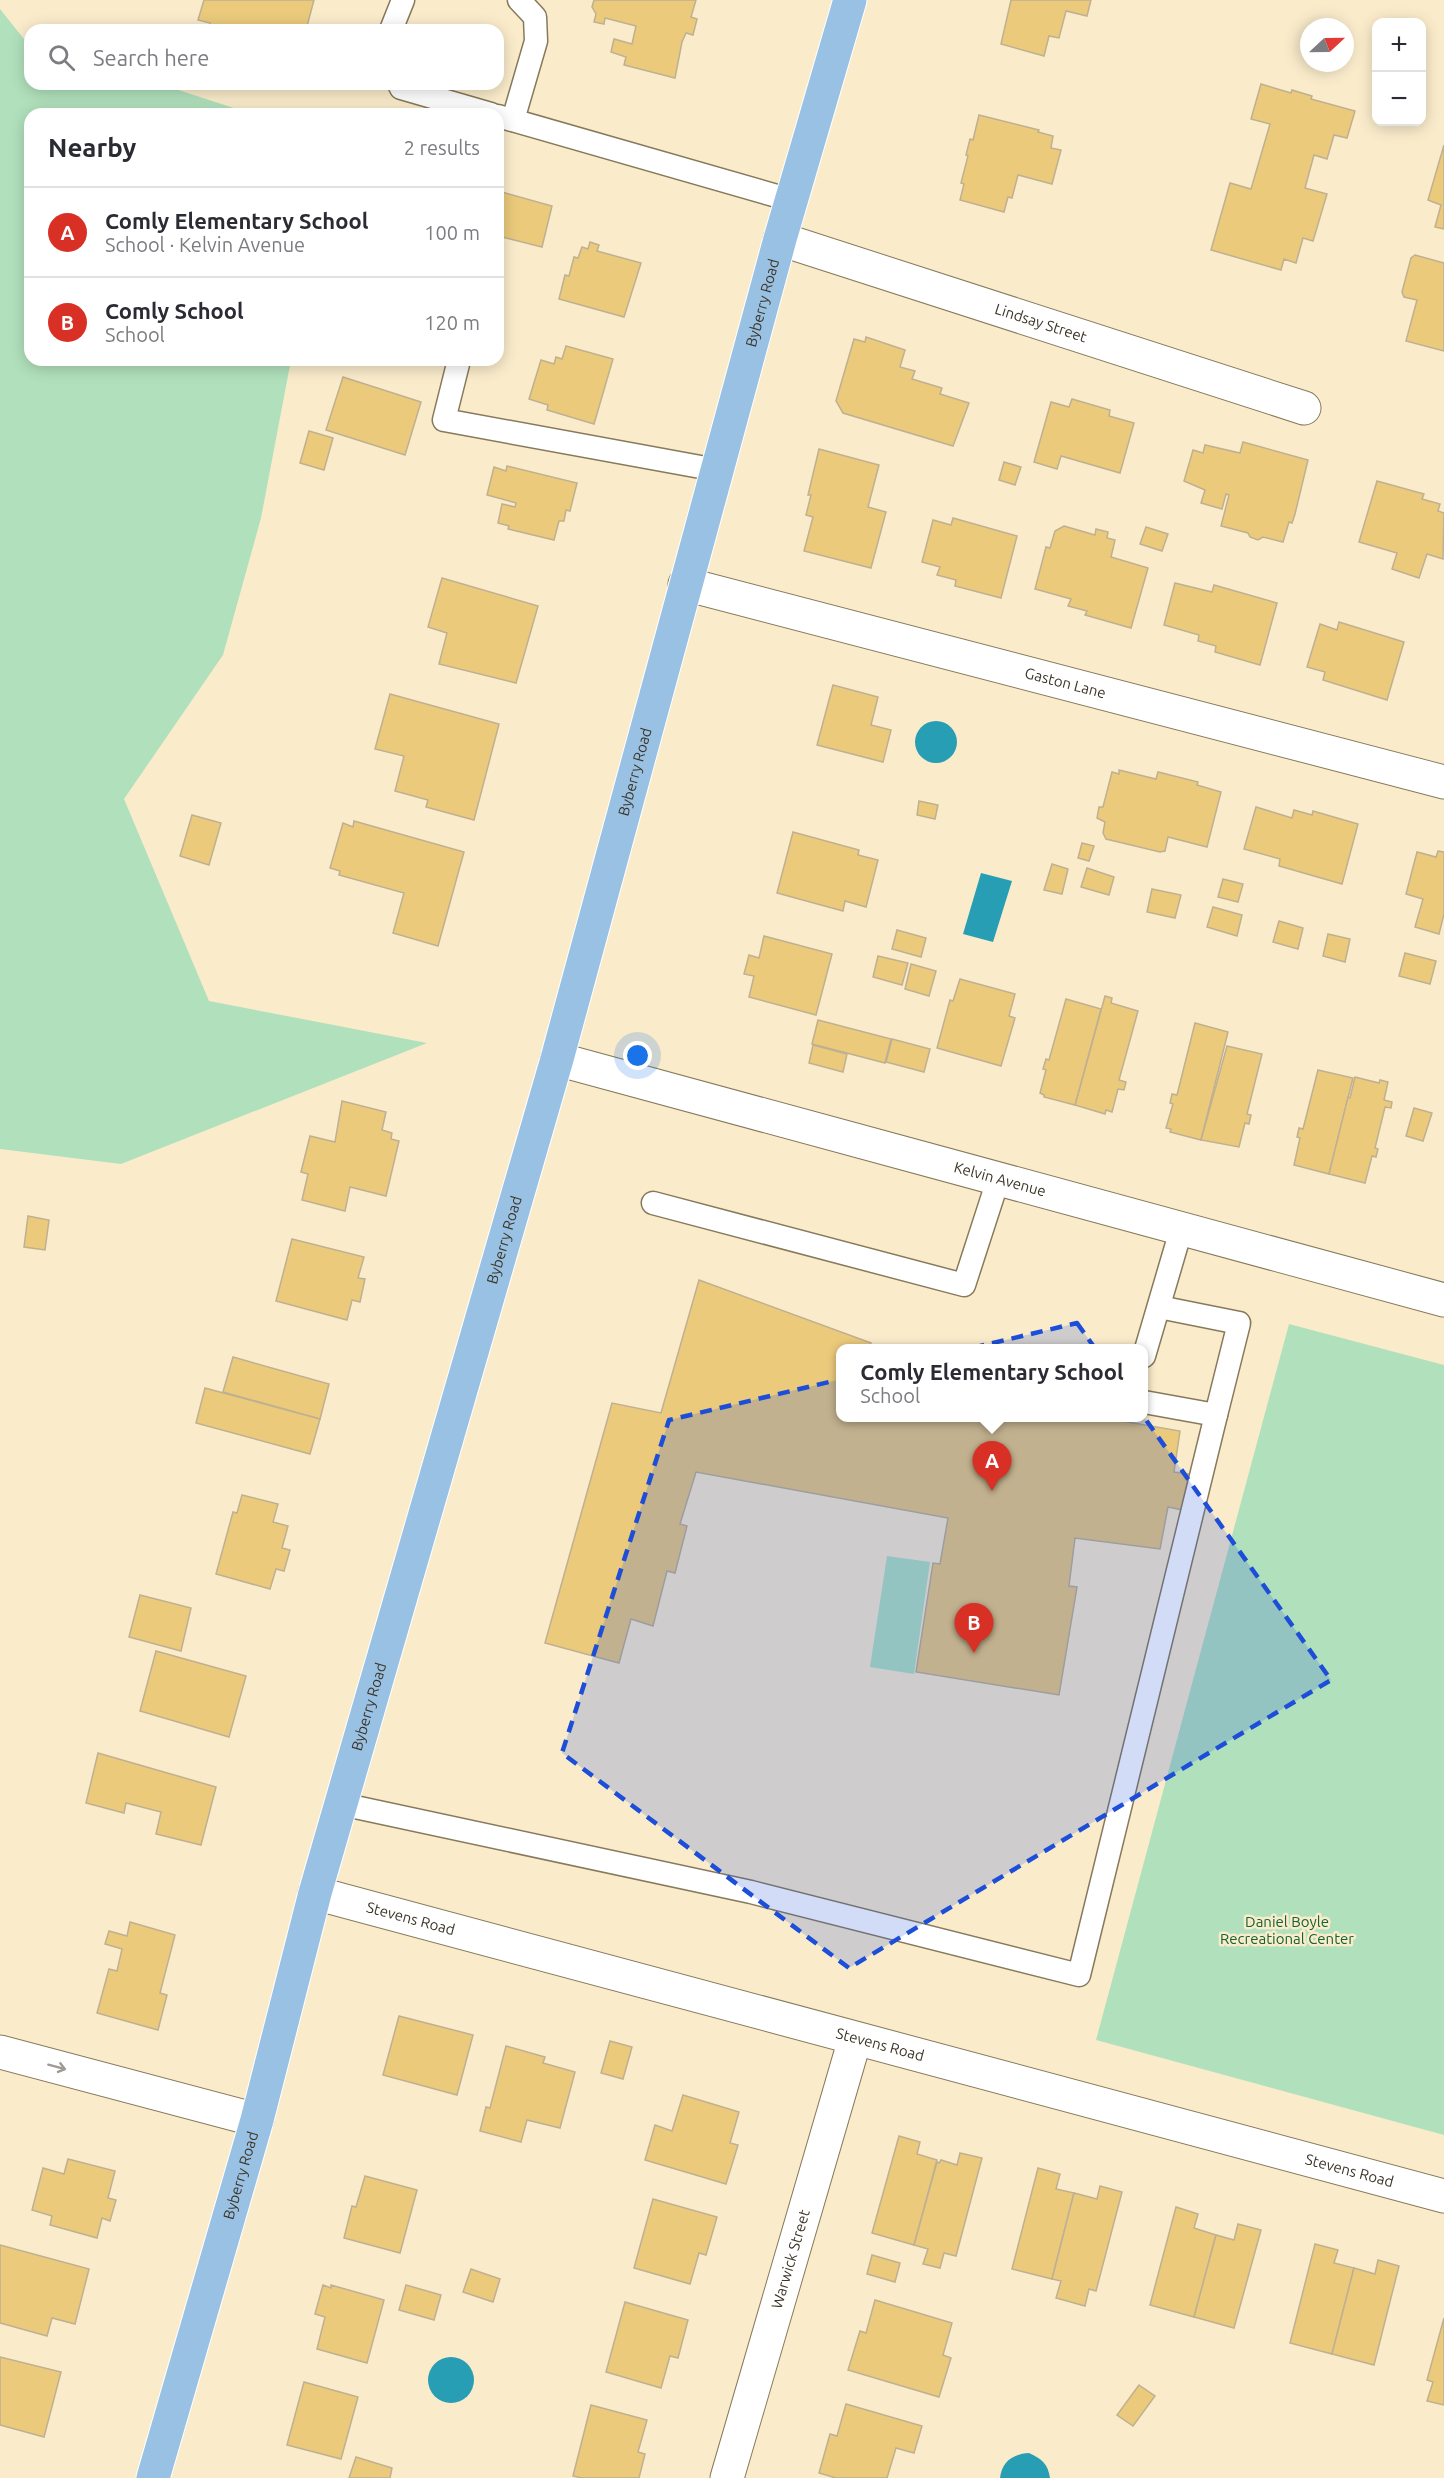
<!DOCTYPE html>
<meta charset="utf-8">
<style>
:root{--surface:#fff;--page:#f7f7f7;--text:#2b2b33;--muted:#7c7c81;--line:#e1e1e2;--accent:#d93025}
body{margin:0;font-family:Ubuntu,sans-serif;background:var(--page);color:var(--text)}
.controls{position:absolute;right:18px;top:18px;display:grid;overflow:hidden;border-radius:12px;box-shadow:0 3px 15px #0003}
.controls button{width:54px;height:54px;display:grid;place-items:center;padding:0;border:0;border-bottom:2px solid var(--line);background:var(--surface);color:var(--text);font:30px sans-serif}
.compass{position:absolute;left:1300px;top:18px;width:54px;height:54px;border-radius:50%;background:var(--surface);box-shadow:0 3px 15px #0003;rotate:68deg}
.you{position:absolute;left:638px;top:1056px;width:21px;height:21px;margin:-15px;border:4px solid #fff;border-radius:50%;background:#1a73e8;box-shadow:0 0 0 9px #1a73e833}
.badge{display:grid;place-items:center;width:39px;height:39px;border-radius:50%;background:var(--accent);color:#fff;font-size:20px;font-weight:700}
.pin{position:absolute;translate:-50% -50px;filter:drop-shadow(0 2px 3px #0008)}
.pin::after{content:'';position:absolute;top:32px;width:21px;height:18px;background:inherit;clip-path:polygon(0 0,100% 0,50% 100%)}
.popup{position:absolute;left:836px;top:1344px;width:312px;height:78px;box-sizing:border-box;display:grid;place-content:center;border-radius:12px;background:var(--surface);filter:drop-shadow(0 2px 4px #0005);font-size:20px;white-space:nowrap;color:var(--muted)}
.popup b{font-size:22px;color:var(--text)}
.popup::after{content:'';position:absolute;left:50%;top:100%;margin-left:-12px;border:12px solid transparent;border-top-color:var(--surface)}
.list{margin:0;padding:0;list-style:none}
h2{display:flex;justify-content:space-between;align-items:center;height:78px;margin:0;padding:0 24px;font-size:26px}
h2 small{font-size:20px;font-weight:400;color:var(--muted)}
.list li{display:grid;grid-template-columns:39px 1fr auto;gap:18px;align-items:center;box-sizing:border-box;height:90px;padding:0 24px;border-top:2px solid var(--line)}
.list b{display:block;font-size:22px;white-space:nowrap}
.list p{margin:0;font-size:20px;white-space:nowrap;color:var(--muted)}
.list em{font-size:20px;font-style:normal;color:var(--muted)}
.icon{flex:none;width:33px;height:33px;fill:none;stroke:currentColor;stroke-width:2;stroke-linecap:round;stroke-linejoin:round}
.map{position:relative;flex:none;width:1444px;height:2478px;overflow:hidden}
.search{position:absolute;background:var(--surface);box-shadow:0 3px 15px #0003;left:24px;top:24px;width:480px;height:66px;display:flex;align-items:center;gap:15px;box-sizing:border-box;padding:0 21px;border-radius:18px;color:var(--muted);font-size:22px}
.panel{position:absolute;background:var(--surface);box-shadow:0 3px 15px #0003;left:24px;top:108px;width:480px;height:258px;border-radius:18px}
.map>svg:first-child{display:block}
.green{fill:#b1e1bc}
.water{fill:#279eb4}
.building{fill:#ebca7c;stroke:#beb091;stroke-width:1.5}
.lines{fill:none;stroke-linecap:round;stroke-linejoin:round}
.lane-casing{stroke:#877a5c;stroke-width:25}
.street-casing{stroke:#877a5c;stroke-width:35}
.primary-casing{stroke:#fff;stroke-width:35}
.lane{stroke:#fff;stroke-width:22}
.street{stroke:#fff;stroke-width:33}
.primary{stroke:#99c1e4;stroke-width:33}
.oneway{stroke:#9e9a94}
.marked{fill:#1d4ed8;fill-opacity:0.2;stroke:#1d4ed8;stroke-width:4.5;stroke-dasharray:12 8;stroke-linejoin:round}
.labels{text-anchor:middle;stroke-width:5;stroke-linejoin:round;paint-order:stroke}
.street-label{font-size:15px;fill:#3c3629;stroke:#faeccb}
.park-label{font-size:15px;fill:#136333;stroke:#faeccb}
</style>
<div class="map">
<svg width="1444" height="2478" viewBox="0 0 1444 2478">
<rect width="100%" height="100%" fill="#faeccb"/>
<g class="green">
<polygon points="0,9 24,39 30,42 30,84 160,84 252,114 30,114 30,360 291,360 261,518 223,655 124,799 209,1001 427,1043 121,1164 0,1149"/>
<polygon points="1289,1324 1444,1365 1444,2135 1096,2040"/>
<polygon points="887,1556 930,1562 914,1674 870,1667"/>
</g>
<g class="water">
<circle cx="936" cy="742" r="21"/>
<polygon points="981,873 1012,881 993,942 963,934"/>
<circle cx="451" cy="2380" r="23"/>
<path d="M1029 2453C1042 2459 1048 2464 1050 2478H1000C1002 2461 1013 2454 1029 2453Z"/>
</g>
<g class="building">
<polygon points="204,0 314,0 306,30 208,30 210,23 198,20"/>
<polygon points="594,0 696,0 691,17 697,19 693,35 686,33 682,42 675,78 624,65 626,57 611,52 614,39 632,44 636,26 605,18 604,24 594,22 596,14 592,7"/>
<polygon points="1011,0 1091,0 1087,16 1066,11 1059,38 1049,36 1044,56 1001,44"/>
<polygon points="1261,84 1291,93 1292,90 1312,96 1311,99 1355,111 1347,138 1334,135 1327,159 1314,155 1305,188 1327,194 1313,241 1303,238 1296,263 1284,259 1281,270 1211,250 1230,183 1251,189 1270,124 1251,119"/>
<polygon points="979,115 1039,130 1038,132 1053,136 1051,148 1061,150 1052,184 1018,175 1012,198 1008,197 1004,212 960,200 964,184 961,183 968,156 966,155 970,139 973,140"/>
<polygon points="1444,145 1444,229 1435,227 1441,205 1428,200"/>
<polygon points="498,191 552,206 542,247 498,236"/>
<polygon points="590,242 599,245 597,251 641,263 624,317 559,299 565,275 569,276 574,257 578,258 582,247 588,249"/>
<polygon points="1415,255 1444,263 1444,351 1406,341 1417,300 1404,297 1402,292 1411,258"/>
<polygon points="866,337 905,350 900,367 915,371 912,379 942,388 940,394 969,403 953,446 843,413 836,401 854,339 865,342"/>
<polygon points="566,346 613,359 594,424 547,410 548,405 529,399 541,360 554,364 556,357 562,359"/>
<polygon points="343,377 421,402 405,455 326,430"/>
<polygon points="1072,399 1110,410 1109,416 1134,423 1120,473 1061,456 1057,469 1034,462 1051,402 1069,407"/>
<polygon points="309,431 333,438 324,470 300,463"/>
<polygon points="1243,442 1308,460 1295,514 1292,523 1289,522 1283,542 1263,537 1258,540 1250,537 1248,533 1221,526 1229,495 1226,494 1222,509 1201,503 1205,490 1184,481 1193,450 1203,453 1205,445 1240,453"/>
<polygon points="819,449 879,465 868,507 886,512 871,568 804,551 813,517 806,515 811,495 808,495"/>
<polygon points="1004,462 1021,467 1015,485 999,480"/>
<polygon points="507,466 577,483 570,511 566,510 564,521 559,521 554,540 508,529 509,526 498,523 502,504 515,507 516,503 487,495 494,467 506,471"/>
<polygon points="1377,481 1424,494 1422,499 1440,504 1438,511 1444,513 1443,559 1427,554 1419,578 1392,569 1397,553 1359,542"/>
<polygon points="953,518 1017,536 1001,598 955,586 956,580 937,575 940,567 922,562 933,520 951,525"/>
<polygon points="1064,526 1095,535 1096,529 1108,532 1107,538 1115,540 1111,557 1148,568 1131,628 1085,615 1087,611 1068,606 1071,599 1035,589 1046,547 1050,548 1055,531"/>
<polygon points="1146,527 1168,534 1162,551 1140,544"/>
<polygon points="442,578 538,606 516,683 439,664 447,633 428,627"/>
<polygon points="1175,583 1212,592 1214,585 1277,603 1260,665 1215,652 1216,646 1198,641 1199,635 1164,625"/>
<polygon points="1339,622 1404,642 1387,700 1323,680 1325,672 1307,667 1320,624 1337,630"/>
<polygon points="833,685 878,697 871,725 891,730 883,762 817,745"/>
<polygon points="390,694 499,724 474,820 426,807 428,800 395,791 404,756 375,749"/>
<polygon points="1119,770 1156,779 1158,772 1198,782 1197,785 1221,792 1207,847 1168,837 1165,851 1160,852 1106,839 1103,833 1105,822 1097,818 1099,807 1103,807 1112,772 1119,774"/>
<polygon points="919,801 938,805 935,819 917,815"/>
<polygon points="1256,807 1292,818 1294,810 1312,815 1313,811 1358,824 1342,884 1279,866 1280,859 1244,849"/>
<polygon points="192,815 221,823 209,865 180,856"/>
<polygon points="354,821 464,852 438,946 393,933 404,893 339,875 340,871 330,868 343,823 353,827"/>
<polygon points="793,832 859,850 858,855 878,860 866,907 845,901 843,911 777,893"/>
<polygon points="1082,843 1094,846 1089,861 1078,858"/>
<polygon points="1438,851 1444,852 1444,914 1439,934 1415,927 1423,899 1406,894 1417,852 1436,857"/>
<polygon points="1052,864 1068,869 1062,894 1044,890"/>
<polygon points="1087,868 1114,877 1109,895 1081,887"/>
<polygon points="1223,879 1243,884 1238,902 1218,897"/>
<polygon points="1152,889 1181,895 1175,918 1147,912"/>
<polygon points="1213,907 1242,915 1237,936 1207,927"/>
<polygon points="1279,921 1303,928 1298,949 1273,942"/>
<polygon points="897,930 926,938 921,957 892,949"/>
<polygon points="1328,934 1350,939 1345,962 1323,956"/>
<polygon points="764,936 832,954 816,1015 749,997 754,976 744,974 749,955 759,958"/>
<polygon points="1405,953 1436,961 1430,984 1399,976"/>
<polygon points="878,956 908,963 902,985 873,977"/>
<polygon points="911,964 936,971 929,996 905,989"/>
<polygon points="960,979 1015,994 1009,1016 1015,1018 1001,1066 937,1048 950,1000 953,1001"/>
<polygon points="1105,996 1112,998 1111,1003 1138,1011 1119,1080 1126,1082 1124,1090 1118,1089 1112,1112 1106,1110 1105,1114 1075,1105"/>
<polygon points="1066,999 1101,1009 1075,1105 1044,1097 1044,1095 1040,1093 1046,1070 1043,1069 1046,1059 1049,1060"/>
<polygon points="818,1020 891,1039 885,1063 812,1044"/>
<polygon points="1195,1023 1228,1032 1201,1140 1170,1132 1171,1129 1166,1128 1173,1104 1170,1103 1172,1094 1177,1095"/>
<polygon points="892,1039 930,1049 924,1072 886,1062"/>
<polygon points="813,1045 847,1054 843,1072 809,1063"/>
<polygon points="1227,1046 1262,1054 1247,1114 1251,1115 1249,1124 1245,1123 1239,1147 1201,1140"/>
<polygon points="1318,1070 1353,1078 1329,1174 1294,1165 1300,1138 1297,1137 1299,1128 1303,1129"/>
<polygon points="1355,1077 1379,1083 1380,1080 1388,1082 1384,1100 1392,1102 1391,1108 1385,1107 1375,1148 1378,1149 1376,1157 1372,1156 1365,1183 1329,1174 1348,1097 1350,1098"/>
<polygon points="342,1101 386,1112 382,1130 392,1133 391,1139 399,1141 386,1196 350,1187 345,1211 302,1200 308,1174 301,1172 310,1136 335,1142"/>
<polygon points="1414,1108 1432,1113 1423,1141 1406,1136"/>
<polygon points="28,1216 49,1220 45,1250 24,1247"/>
<polygon points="292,1239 364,1257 358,1278 365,1279 360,1302 352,1300 347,1320 276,1301"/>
<polygon points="699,1280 871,1343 869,1348 840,1348 840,1418 1105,1418 1180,1431 1174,1472 1189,1474 1183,1510 1168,1507 1160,1549 1075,1538 1069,1586 1077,1587 1059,1695 916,1672 933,1563 940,1564 948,1518 696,1472 680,1524 687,1526 675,1573 667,1571 653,1626 631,1619 619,1663 545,1643 612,1403 661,1413"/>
<polygon points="233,1357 329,1384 320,1419 223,1392"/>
<polygon points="205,1388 320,1419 310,1454 196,1423"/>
<polygon points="242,1495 278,1504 273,1522 288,1526 282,1548 290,1550 284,1571 276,1569 270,1589 216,1574 233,1512 237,1513"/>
<polygon points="140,1595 191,1608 181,1651 129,1637"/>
<polygon points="156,1651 246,1676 229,1737 140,1711"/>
<polygon points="98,1753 216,1787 201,1845 156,1834 161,1812 126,1803 124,1813 86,1803"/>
<polygon points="130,1922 175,1935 160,1993 167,1995 158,2030 97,2013 109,1969 117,1971 122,1949 105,1944 109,1931 127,1936"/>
<polygon points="399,2016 473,2035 457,2095 383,2075"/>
<polygon points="610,2041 632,2047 623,2079 601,2073"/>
<polygon points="506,2046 545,2057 543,2063 575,2072 560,2128 527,2120 521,2142 480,2131 486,2107 490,2108"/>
<polygon points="683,2095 739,2112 730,2143 738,2145 726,2184 645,2160 655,2125 672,2131"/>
<polygon points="899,2136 920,2142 917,2154 937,2160 914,2245 872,2233"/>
<polygon points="960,2153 982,2158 956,2256 944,2253 940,2268 923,2264 928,2249 914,2245 937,2162 939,2163 941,2160 957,2165"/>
<polygon points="68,2159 115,2171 108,2198 116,2200 110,2221 102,2218 97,2238 50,2225 52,2216 32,2210 43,2168 64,2174"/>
<polygon points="1038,2168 1060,2174 1056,2189 1074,2193 1052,2279 1012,2269"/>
<polygon points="365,2176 417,2190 400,2253 344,2238 352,2206 356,2207"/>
<polygon points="1100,2186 1122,2192 1096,2291 1089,2289 1085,2306 1056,2298 1061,2281 1052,2279 1074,2193 1097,2199"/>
<polygon points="653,2199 717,2217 706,2255 699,2253 690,2284 634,2268"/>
<polygon points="1176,2207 1198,2214 1194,2228 1216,2235 1194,2317 1150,2305"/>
<polygon points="1238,2224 1261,2230 1234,2328 1194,2317 1216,2235 1234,2240"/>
<polygon points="1315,2244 1338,2250 1334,2263 1354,2268 1332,2354 1290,2343"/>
<polygon points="0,2245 89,2269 75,2324 52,2318 47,2336 0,2323"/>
<polygon points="872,2255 900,2263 895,2282 867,2274"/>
<polygon points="1378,2260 1399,2266 1374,2365 1332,2354 1354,2268 1375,2274"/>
<polygon points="471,2269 500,2279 493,2302 463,2292"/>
<polygon points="323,2285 331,2288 331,2285 384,2300 367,2363 317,2349 325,2317 315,2314"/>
<polygon points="406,2285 441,2295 434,2320 399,2310"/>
<polygon points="875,2300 952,2323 943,2355 951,2358 939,2397 848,2370 860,2331 866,2333"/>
<polygon points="625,2302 688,2320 678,2358 670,2356 661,2388 606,2372"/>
<polygon points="1444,2318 1444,2405 1427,2401 1433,2382 1427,2380"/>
<polygon points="0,2357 61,2372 44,2437 0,2425"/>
<polygon points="304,2382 358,2397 341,2459 287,2445"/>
<polygon points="1139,2385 1155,2396 1133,2426 1117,2415"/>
<polygon points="846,2404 922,2426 914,2453 896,2448 887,2478 836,2478 819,2473 830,2434 837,2436"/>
<polygon points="591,2405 647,2420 638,2452 645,2454 639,2478 582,2478 573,2476"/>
<polygon points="356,2457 392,2468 390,2478 349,2478"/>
</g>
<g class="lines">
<g class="lane-casing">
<g id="lane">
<polyline points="391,30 403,0"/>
<polyline points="399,84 401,88 491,114"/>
<polyline points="498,116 791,200"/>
<polyline points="513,120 536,41 535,17 519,0"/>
<polyline points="459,360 444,420 717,470"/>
<polyline points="653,1203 964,1285 998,1180"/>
<polyline points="1144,1356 1181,1230"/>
<polyline points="1144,1402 1216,1415 1239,1323 1159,1307"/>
<polyline points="341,1804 751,1892 1079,1975 1216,1415"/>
</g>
</g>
<g class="street-casing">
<g id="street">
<path id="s1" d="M780 239 1304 408"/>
<path id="s2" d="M685 584 1444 782"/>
<path id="s3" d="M557 1059 1444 1300"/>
<path id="s4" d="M315 1893 1444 2196"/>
<polyline points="0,2052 257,2120"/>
<path id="s5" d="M727 2478 855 2039"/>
</g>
</g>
<g class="primary-casing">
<g id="primary">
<path id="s6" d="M153 2478 257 2120 315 1893 557 1059 780 239 850 0"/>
</g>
</g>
<use href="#lane" class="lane"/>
<use href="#street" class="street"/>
<use href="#primary" class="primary"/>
</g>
<defs><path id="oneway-shaft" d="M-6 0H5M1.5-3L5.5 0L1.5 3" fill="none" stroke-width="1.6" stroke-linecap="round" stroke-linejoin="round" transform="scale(1.5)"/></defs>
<use class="oneway" href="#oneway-shaft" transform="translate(57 2067) rotate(15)"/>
<path class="marked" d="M1077 1323 1331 1680 849 1968 562 1753 669 1420Z"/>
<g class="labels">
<g class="street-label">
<text dy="5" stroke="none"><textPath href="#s6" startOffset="2259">Byberry Road</textPath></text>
<text dy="5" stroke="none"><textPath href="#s1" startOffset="274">Lindsay Street</textPath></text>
<text dy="5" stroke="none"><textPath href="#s2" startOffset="393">Gaston Lane</textPath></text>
<text dy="5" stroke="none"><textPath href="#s6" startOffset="1773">Byberry Road</textPath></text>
<text dy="5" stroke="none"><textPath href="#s3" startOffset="459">Kelvin Avenue</textPath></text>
<text dy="5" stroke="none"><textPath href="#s6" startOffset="1287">Byberry Road</textPath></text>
<text dy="5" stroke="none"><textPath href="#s6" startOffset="801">Byberry Road</textPath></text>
<text dy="5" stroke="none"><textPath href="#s4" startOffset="99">Stevens Road</textPath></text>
<text dy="5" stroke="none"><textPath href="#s4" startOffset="585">Stevens Road</textPath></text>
<text dy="5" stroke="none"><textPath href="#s4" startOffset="1071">Stevens Road</textPath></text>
<text dy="5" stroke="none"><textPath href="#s6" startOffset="315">Byberry Road</textPath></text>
<text dy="5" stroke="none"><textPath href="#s5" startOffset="228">Warwick Street</textPath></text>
</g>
<g class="park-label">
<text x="1287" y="1927">Daniel Boyle<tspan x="1287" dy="17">Recreational Center</tspan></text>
</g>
</g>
</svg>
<div class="controls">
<button>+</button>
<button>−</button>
</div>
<svg class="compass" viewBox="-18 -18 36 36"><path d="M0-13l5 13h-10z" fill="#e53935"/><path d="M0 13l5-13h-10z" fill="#7c7c81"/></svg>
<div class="you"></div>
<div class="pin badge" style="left:992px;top:1491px">A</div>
<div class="popup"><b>Comly Elementary School</b>School</div>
<div class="pin badge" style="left:974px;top:1653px">B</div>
<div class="search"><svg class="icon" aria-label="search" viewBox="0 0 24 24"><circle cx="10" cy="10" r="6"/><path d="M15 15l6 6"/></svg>Search here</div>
<section class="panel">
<h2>Nearby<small>2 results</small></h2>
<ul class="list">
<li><span class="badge">A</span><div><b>Comly Elementary School</b><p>School · Kelvin Avenue</p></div><em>100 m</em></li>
<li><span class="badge">B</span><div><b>Comly School</b><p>School</p></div><em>120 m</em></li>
</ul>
</section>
</div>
